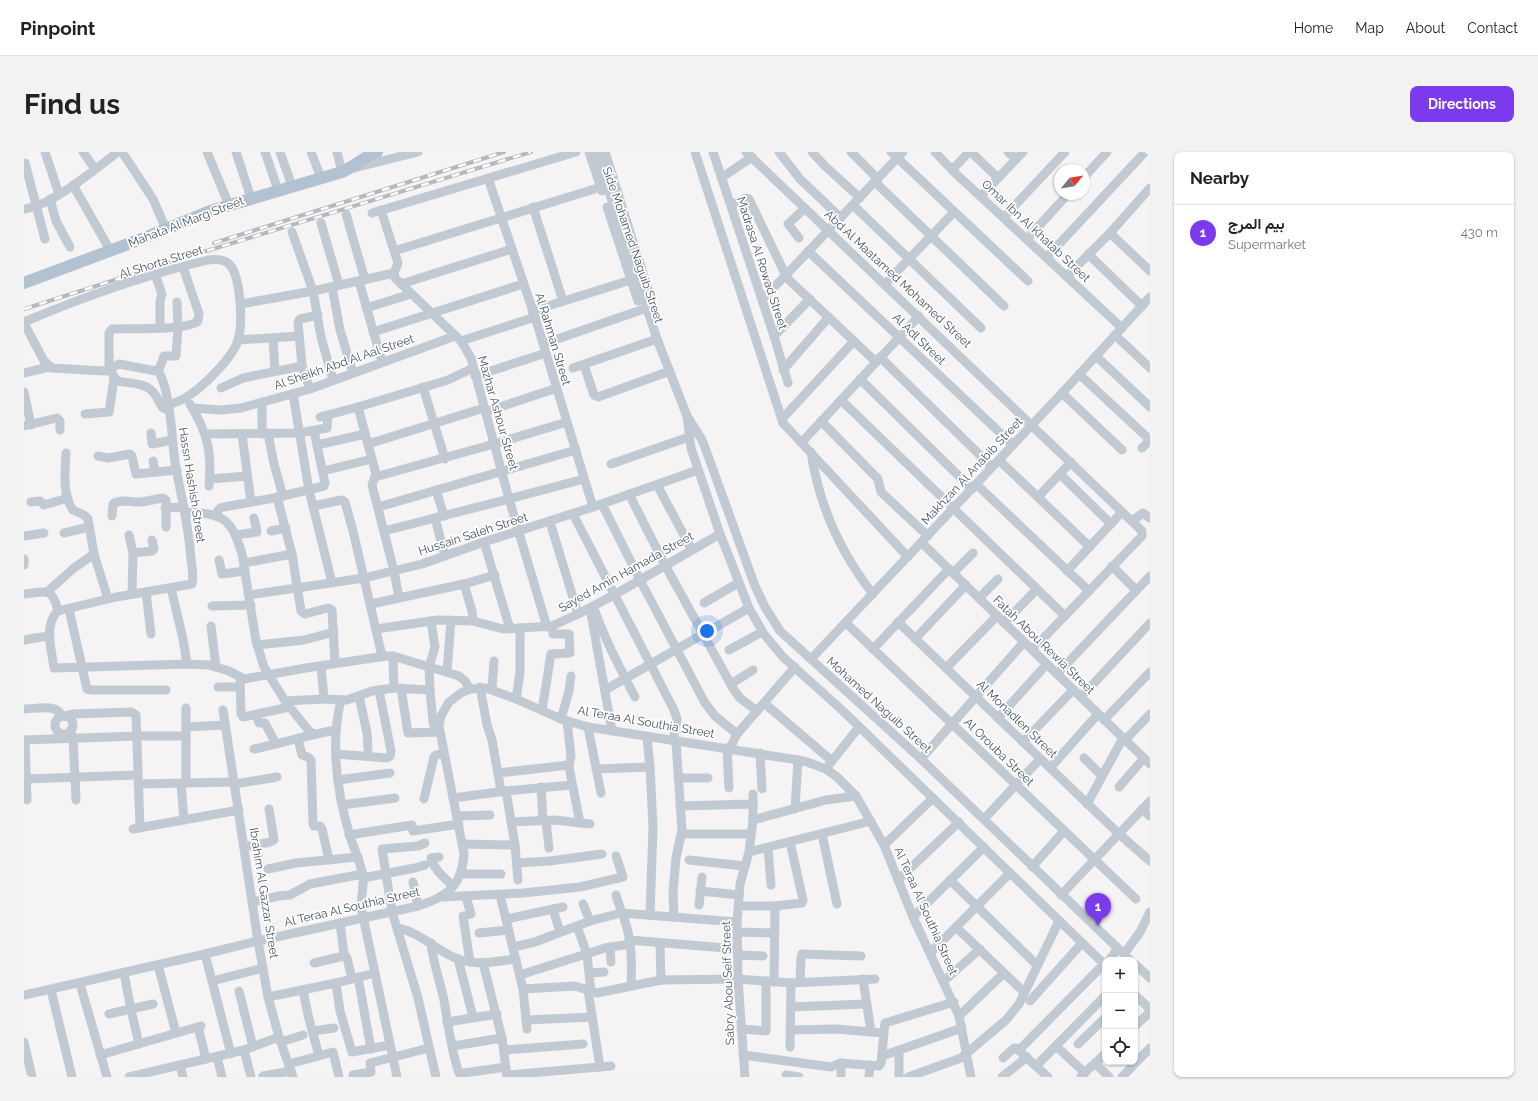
<!DOCTYPE html>
<meta charset="utf-8">
<style>
:root{--surface:#fff;--page:#f2f2f2;--text:#222;--muted:#767676;--line:#e0e0e0;--accent:#7c3aed}
body{margin:0;font-family:Raleway,Vazirmatn,sans-serif;background:var(--page);color:var(--text)}
.controls{position:absolute;right:12px;bottom:12px;display:grid;overflow:hidden;border-radius:8px;box-shadow:0 1px 3px #0004}
.controls button{width:36px;height:36px;display:grid;place-items:center;padding:0;border:0;border-bottom:1px solid var(--line);background:var(--surface);color:var(--text);font:20px sans-serif}
.compass{position:absolute;left:1030px;top:12px;width:36px;height:36px;border-radius:50%;background:var(--surface);box-shadow:0 1px 3px #0004;rotate:60deg}
.you{position:absolute;left:683px;top:479px;width:14px;height:14px;margin:-10px;border:3px solid #fff;border-radius:50%;background:#1a73e8;box-shadow:0 0 0 6px #1a73e833}
.badge{display:grid;place-items:center;width:26px;height:26px;border-radius:50%;background:var(--accent);color:#fff;font-size:13px;font-weight:700}
.pin{position:absolute;translate:-50% -33px;filter:drop-shadow(0 1px 2px #0008)}
.pin::after{content:'';position:absolute;top:21px;width:14px;height:12px;background:inherit;clip-path:polygon(0 0,100% 0,50% 100%)}
.list{margin:0;padding:0;list-style:none}
h2{display:flex;justify-content:space-between;align-items:center;height:52px;margin:0;padding:0 16px;font-size:17px}
h2 small{font-size:13px;font-weight:400;color:var(--muted)}
.list li{display:grid;grid-template-columns:26px 1fr auto;gap:12px;align-items:center;box-sizing:border-box;height:56px;padding:0 16px;border-top:1px solid var(--line)}
.list b{display:block;font-size:15px;white-space:nowrap}
.list p{margin:0;font-size:13px;white-space:nowrap;color:var(--muted)}
.list em{font-size:13px;font-style:normal;color:var(--muted)}
.icon{flex:none;width:22px;height:22px;fill:none;stroke:currentColor;stroke-width:2;stroke-linecap:round;stroke-linejoin:round}
.map{position:relative;flex:none;width:1126px;height:925px;overflow:hidden;border-radius:8px}
header{display:flex;align-items:center;gap:24px;box-sizing:border-box;height:56px;padding:0 20px;background:var(--surface);border-bottom:1px solid var(--line)}
header strong{font-size:19px}
nav{display:flex;gap:22px;margin-inline-start:auto;font-size:14px}
.intro{display:flex;align-items:center;justify-content:space-between;box-sizing:border-box;height:96px;padding:0 24px}
h1{margin:0;font-size:28px}
.button{padding:10px 18px;border-radius:8px;background:var(--accent);color:#fff;font-size:14px;font-weight:700}
main{display:flex;gap:24px;padding:0 24px}
aside{flex:1;background:var(--surface);border-radius:8px;box-shadow:0 1px 3px #0004}
.map>svg:first-child{display:block}
.lines{fill:none;stroke-linecap:round;stroke-linejoin:round}
.minor{stroke:#c1cad2;stroke-width:9}
.major{stroke:#b3c2d1;stroke-width:12}
.rail-casing{stroke:#b5b8bd;stroke-width:4}
.rail{stroke:#fff;stroke-width:2.5;stroke-dasharray:8;stroke-linecap:butt}
.labels{text-anchor:middle;stroke-width:3.5;stroke-linejoin:round;paint-order:stroke}
.street-label{font-size:12px;fill:#4a5661;stroke:#fff}
</style>
<header>
<strong>Pinpoint</strong>
<nav><a>Home</a><a>Map</a><a>About</a><a>Contact</a></nav>
</header>
<div class="intro"><h1>Find us</h1><a class="button">Directions</a></div>
<main>
<div class="map">
<svg width="1126" height="925" viewBox="0 0 1126 925">
<rect width="100%" height="100%" fill="#f5f3f3"/>
<g class="lines">
<g class="minor">
<polyline points="21,0 35,42"/>
<polyline points="59,0 71,17"/>
<polyline points="98,0 129,47 142,77"/>
<polyline points="183,0 205,53"/>
<polyline points="212,0 227,46"/>
<polyline points="241,0 254,38"/>
<polyline points="256,0 268,34"/>
<polyline points="287,0 297,26"/>
<polyline points="313,0 318,20"/>
<polyline points="565,0 578,39"/>
<polyline points="572,0 633,187 663,264 678,288 683,301 731,434 741,455 756,479 897,607 1106,808"/>
<polyline points="581,0 628,150"/>
<polyline points="671,0 759,271 884,405"/>
<polyline points="689,0 750,184 764,231"/>
<polyline points="722,0 1118,379 1118,384 1008,498"/>
<polyline points="755,0 776,27 817,66"/>
<polyline points="788,0 801,14 836,46"/>
<polyline points="827,0 854,27"/>
<polyline points="867,0 1004,129"/>
<polyline points="911,0 928,18 1098,176"/>
<polyline points="947,0 974,26"/>
<polyline points="984,0 992,7"/>
<polyline points="1,11 21,87"/>
<polyline points="330,16 394,0"/>
<polyline points="928,18 945,0"/>
<polyline points="1060,25 1083,0"/>
<polyline points="464,26 511,165 569,355"/>
<polyline points="697,26 728,5"/>
<polyline points="851,30 980,154"/>
<polyline points="49,33 86,98"/>
<polyline points="957,44 999,0"/>
<polyline points="26,47 32,69 46,95"/>
<polyline points="707,53 722,46 725,47 763,126 852,210"/>
<polyline points="829,53 957,176"/>
<polyline points="509,55 539,149"/>
<polyline points="583,55 614,149"/>
<path d="M0 57C28 54 71 17 94 0"/>
<polyline points="357,58 374,111 370,121 371,126 437,189 447,206 485,347 523,475"/>
<polyline points="348,61 552,0"/>
<polyline points="322,62 341,128"/>
<polyline points="980,65 1041,0"/>
<polyline points="297,71 315,133"/>
<polyline points="268,80 289,139 297,185 309,228"/>
<polyline points="1086,81 1126,119"/>
<polyline points="775,86 764,72 781,56"/>
<polyline points="1003,87 1044,42"/>
<polyline points="370,99 577,35"/>
<polyline points="784,99 989,293"/>
<polyline points="1064,102 1118,154"/>
<polyline points="1023,105 1121,0"/>
<polyline points="131,122 138,142 136,149 136,175"/>
<polyline points="1043,124 1086,81 1126,36"/>
<polyline points="335,129 358,210"/>
<polyline points="377,132 488,97"/>
<polyline points="861,132 930,60"/>
<polyline points="308,135 316,178 329,221"/>
<polyline points="738,148 879,0"/>
<polyline points="217,152 289,139 370,121"/>
<polyline points="342,156 387,142"/>
<polyline points="508,159 607,128"/>
<path d="M0 170C59 145 122 123 184 108 192 107 201 107 206 113 217 126 219 172 214 188 209 206 177 237 161 246 156 249 150 251 144 253"/>
<polyline points="0,171 20,209 28,216 81,219 95,212 132,219 136,215 140,204 152,204 154,175 153,150"/>
<polyline points="349,180 499,132"/>
<polyline points="1091,183 1126,216"/>
<polyline points="750,184 786,147"/>
<polyline points="249,186 251,219"/>
<polyline points="214,188 275,184"/>
<polyline points="437,189 511,165"/>
<polyline points="519,192 617,158"/>
<polyline points="1072,204 1126,255"/>
<polyline points="856,205 968,315"/>
<polyline points="560,213 570,243 574,245 646,219"/>
<polyline points="549,216 633,187"/>
<path d="M85 217V181L88 177C106 176 162 179 174 169L175 162 159 115"/>
<path d="M85 217 93 229C104 231 122 231 129 240 134 245 135 251 139 256L145 258"/>
<path d="M134 218C148 243 147 287 152 317 158 347 165 376 167 407 168 415 170 424 168 432L92 445 34 459C19 473 28 499 30 516L163 512 185 513 205 519 220 527 282 516 362 504H369L435 524 441 529 446 537"/>
<polyline points="759,218 805,165"/>
<polyline points="0,221 25,215"/>
<polyline points="1055,222 1126,288"/>
<polyline points="451,224 522,201"/>
<polyline points="836,227 948,337"/>
<polyline points="399,235 421,307"/>
<polyline points="197,236 219,226 278,214"/>
<polyline points="286,237 278,214 274,170 276,167 294,163"/>
<polyline points="0,240 7,273"/>
<polyline points="1038,241 1098,298"/>
<polyline points="269,242 285,338 308,431"/>
<polyline points="817,248 1041,464"/>
<polyline points="238,250 238,282"/>
<path d="M166 252C184 282 188 300 185 334"/>
<polyline points="334,255 352,322 348,333 370,419 375,446"/>
<polyline points="169,256 196,258 217,256 286,237 431,184"/>
<polyline points="461,260 533,236"/>
<polyline points="61,262 85,260 90,226"/>
<polyline points="663,264 667,296 696,382 725,456 740,482 759,505 819,559 1081,813"/>
<polyline points="296,265 334,255 424,228 449,216"/>
<polyline points="758,267 830,189"/>
<polyline points="797,269 854,327 857,340 904,384"/>
<polyline points="0,274 33,266 36,269 36,278"/>
<polyline points="127,281 128,292 148,288"/>
<polyline points="244,281 250,312 259,344"/>
<polyline points="182,282 275,281 303,276 304,263"/>
<polyline points="218,282 227,350"/>
<polyline points="778,290 895,164"/>
<polyline points="344,292 460,256"/>
<polyline points="293,293 341,282"/>
<polyline points="1118,296 1126,288"/>
<path d="M787 300C795 353 816 400 849 442"/>
<path d="M42 301C41 320 38 342 49 358L60 363 64 367 70 402 84 447"/>
<polyline points="74,304 84,306 106,302 108,304 112,322 153,318"/>
<polyline points="975,308 1066,395"/>
<polyline points="129,309 131,320"/>
<polyline points="587,312 665,285"/>
<polyline points="299,319 348,307"/>
<polyline points="1036,322 1087,372"/>
<polyline points="351,325 470,292 543,270"/>
<polyline points="186,327 223,324"/>
<polyline points="952,332 1065,439"/>
<polyline points="633,333 668,398"/>
<polyline points="412,338 420,364"/>
<polyline points="605,342 641,413 710,538 716,546 733,559"/>
<polyline points="253,345 268,402 277,459 281,462 304,456 308,458 311,511"/>
<polyline points="1014,345 1047,310"/>
<polyline points="7,350 16,349 20,353 44,346"/>
<polyline points="578,352 616,428 681,551 691,564 713,582"/>
<polyline points="289,354 318,348 321,350 329,379 358,504"/>
<polyline points="354,355 552,298"/>
<polyline points="141,356 160,355"/>
<path d="M162 360C199 362 207 365 218 402L232 489 240 515 261 549 285 579 290 582"/>
<polyline points="549,362 650,558 653,567 649,589"/>
<polyline points="191,363 196,356 200,355 250,346 300,334 301,331 290,279"/>
<path d="M88 364 89 352C97 346 108 351 117 350 124 349 132 347 139 346L142 348V375"/>
<polyline points="411,366 421,404"/>
<polyline points="1108,369 1119,361 1126,366"/>
<polyline points="526,370 554,462"/>
<polyline points="247,379 262,376"/>
<polyline points="360,379 485,347 560,327"/>
<polyline points="40,381 65,375"/>
<polyline points="105,383 109,401 108,442"/>
<polyline points="212,383 233,380 230,366"/>
<polyline points="0,384 20,381"/>
<polyline points="460,390 486,477"/>
<polyline points="898,391 1126,612"/>
<polyline points="109,401 128,399 130,397 128,388"/>
<polyline points="0,407 0,413"/>
<polyline points="195,408 198,422 221,419"/>
<polyline points="220,411 268,402"/>
<polyline points="1088,414 1112,438"/>
<polyline points="1043,419 1098,360"/>
<polyline points="929,421 949,401"/>
<polyline points="440,432 448,459 449,469"/>
<polyline points="147,436 159,487 163,512"/>
<polyline points="23,440 50,416 70,402"/>
<polyline points="122,440 127,482"/>
<path d="M0 442C23 440 28 434 34 459"/>
<polyline points="225,443 340,426 398,412 460,390 569,355 674,318"/>
<polyline points="955,446 974,427"/>
<polyline points="680,451 714,431"/>
<polyline points="347,452 440,432 471,423"/>
<polyline points="188,454 227,453"/>
<polyline points="566,456 588,579"/>
<polyline points="45,457 63,537 68,538 142,538"/>
<path d="M571 459C582 490 596 516 611 545"/>
<polyline points="407,469 411,495 405,515 406,538 409,570 412,580"/>
<polyline points="874,470 1095,682 1126,709"/>
<polyline points="822,471 1112,747"/>
<polyline points="980,471 1013,437"/>
<polyline points="187,474 192,515"/>
<polyline points="352,477 414,468 449,469 479,477 528,474 554,462 590,443 696,382"/>
<polyline points="891,487 942,433"/>
<polyline points="0,488 11,486 26,484"/>
<polyline points="233,493 280,488 310,480"/>
<polyline points="849,497 925,417"/>
<polyline points="705,498 738,480"/>
<polyline points="369,504 370,536"/>
<polyline points="787,507 1038,241 1126,145"/>
<polyline points="297,514 300,547"/>
<polyline points="922,516 973,464"/>
<polyline points="423,520 427,468"/>
<polyline points="1033,522 1126,424"/>
<polyline points="216,525 217,562 219,565 266,555"/>
<polyline points="707,532 729,518"/>
<polyline points="194,535 216,535"/>
<polyline points="456,535 463,573 468,588 477,639"/>
<polyline points="377,536 384,581 415,580"/>
<polyline points="468,537 470,509"/>
<polyline points="581,538 725,456"/>
<polyline points="335,544 343,581 344,597"/>
<polyline points="1057,545 1126,471"/>
<polyline points="492,547 496,520 496,476"/>
<path d="M317 548C306 592 313 639 325 681 329 696 337 709 339 725 340 735 337 745 337 755L373 925"/>
<polyline points="261,549 300,547 323,548 348,539 370,536 406,538"/>
<polyline points="740,551 808,609"/>
<polyline points="162,556 162,631"/>
<path d="M0 557C12 557 32 551 38 564"/>
<polyline points="199,558 234,789 244,845 255,885 269,925"/>
<polyline points="518,558 527,502 546,501 545,482 529,482 528,474"/>
<polyline points="232,563 235,571 241,571 252,592"/>
<polyline points="41,564 48,562 108,560 112,563 116,676"/>
<circle cx="40" cy="573" r="9"/>
<polyline points="974,566 1023,512"/>
<polyline points="537,567 545,539 547,524"/>
<polyline points="1080,568 1126,520"/>
<polyline points="543,569 547,604 545,615 556,671"/>
<polyline points="162,575 201,573"/>
<polyline points="564,575 577,641"/>
<polyline points="46,579 49,586 52,648"/>
<polyline points="623,585 626,615 629,675 626,763"/>
<polyline points="274,587 278,603 284,605 287,608 289,671 290,674 296,674 298,677 305,708"/>
<polyline points="0,588 113,584 162,584"/>
<polyline points="1,588 3,648"/>
<polyline points="1101,588 1126,562"/>
<polyline points="999,590 1049,538"/>
<polyline points="703,596 705,636"/>
<polyline points="706,596 713,582 771,515"/>
<path d="M230 597C258 591 284 583 312 578"/>
<polyline points="736,601 738,637"/>
<polyline points="312,602 363,606 366,604 367,599 355,538"/>
<polyline points="1060,606 1078,624"/>
<polyline points="897,607 1000,490"/>
<polyline points="804,614 835,575"/>
<polyline points="1026,616 1074,562"/>
<polyline points="572,617 626,615"/>
<polyline points="474,621 545,613"/>
<polyline points="654,626 684,626"/>
<polyline points="0,627 113,623"/>
<polyline points="314,628 366,621"/>
<polyline points="114,632 211,630"/>
<polyline points="157,632 160,668"/>
<polyline points="211,632 253,625"/>
<polyline points="517,635 519,669"/>
<polyline points="1095,635 1120,606"/>
<polyline points="482,639 491,693 494,728"/>
<polyline points="429,646 482,639 548,633"/>
<polyline points="400,647 410,605 412,603 420,602"/>
<polyline points="1063,652 1099,586"/>
<polyline points="318,653 371,646"/>
<polyline points="656,654 729,652"/>
<polyline points="771,657 774,608"/>
<polyline points="1118,657 1126,664"/>
<polyline points="433,664 466,663"/>
<polyline points="960,667 1016,607"/>
<polyline points="729,668 802,648 832,644"/>
<polyline points="522,669 525,696"/>
<polyline points="487,670 531,668 566,672"/>
<polyline points="109,677 215,658"/>
<polyline points="658,682 727,682"/>
<polyline points="798,682 813,752"/>
<polyline points="325,683 388,673 389,679 435,672"/>
<polyline points="401,691 394,694 358,697 368,760 394,846 412,925"/>
<polyline points="438,692 491,693"/>
<polyline points="860,693 909,646"/>
<polyline points="220,695 246,690 250,688 245,657"/>
<polyline points="744,696 747,733"/>
<polyline points="725,700 847,669"/>
<path d="M415 705 407 706C410 718 421 726 429 734"/>
<polyline points="665,708 720,714"/>
<polyline points="493,711 526,709 578,702"/>
<polyline points="1008,715 1040,679"/>
<polyline points="244,717 272,711 334,705"/>
<polyline points="436,722 477,722"/>
<polyline points="339,726 391,716 401,713"/>
<polyline points="874,728 935,670"/>
<polyline points="926,728 1013,813"/>
<polyline points="389,730 394,754"/>
<polyline points="676,739 715,743"/>
<polyline points="476,743 499,837 503,877"/>
<path d="M592 743C595 754 600 765 603 776 608 795 608 814 607 833"/>
<polyline points="1037,743 1126,649"/>
<polyline points="417,745 499,741 556,735 599,725 592,704"/>
<polyline points="442,745 447,762 439,764 446,810"/>
<polyline points="228,750 255,744 266,743 286,732 339,722"/>
<polyline points="559,752 566,769"/>
<polyline points="675,753 678,725"/>
<polyline points="715,754 751,754 778,751 779,748 766,690"/>
<polyline points="529,757 536,780"/>
<polyline points="650,765 649,740 652,706 658,678 652,590"/>
<polyline points="889,765 960,695"/>
<polyline points="482,767 539,755"/>
<polyline points="316,771 320,802 323,806 328,827"/>
<polyline points="553,774 563,802 567,840"/>
<polyline points="932,775 1000,840"/>
<path d="M374 776C399 781 416 803 440 809 457 813 475 809 492 807"/>
<polyline points="713,780 751,781"/>
<polyline points="455,781 485,778"/>
<polyline points="605,788 714,797"/>
<path d="M407 791C409 811 416 829 420 848 424 872 427 898 435 921H440L482 915"/>
<polyline points="636,791 637,828"/>
<polyline points="489,795 511,790 566,769 597,761 713,770"/>
<polyline points="586,795 587,810"/>
<polyline points="906,801 986,721"/>
<polyline points="181,802 207,902"/>
<polyline points="1100,802 1116,780 1126,760"/>
<polyline points="714,803 739,804"/>
<polyline points="434,807 449,865"/>
<polyline points="1085,808 1092,799 1092,794"/>
<polyline points="290,811 320,804"/>
<polyline points="459,811 478,886 483,925"/>
<polyline points="1111,812 1126,826"/>
<polyline points="134,813 152,881"/>
<polyline points="100,821 107,858 115,892"/>
<polyline points="566,821 580,820"/>
<polyline points="496,823 581,796 606,792"/>
<polyline points="334,825 347,897"/>
<polyline points="839,827 847,880"/>
<polyline points="188,829 239,816"/>
<polyline points="920,829 956,797"/>
<polyline points="750,830 751,754"/>
<polyline points="776,830 777,805 778,802 837,804"/>
<polyline points="312,831 316,859 328,900 366,893"/>
<polyline points="56,832 83,925"/>
<polyline points="499,837 551,834 573,841 637,828 714,827 767,831 851,827"/>
<polyline points="27,838 48,925"/>
<polyline points="279,838 284,863 295,904"/>
<polyline points="564,838 576,915"/>
<polyline points="215,839 229,895"/>
<path d="M0 843 181 802 234 789 394 754C423 745 438 734 440 702L415 574 417 564 425 550 437 541 446 537 462 536 492 547 537 567 564 575 774 608 783 610 802 617 813 625 832 644 860 693 889 765 935 864 947 925"/>
<polyline points="1111,843 1126,857"/>
<polyline points="244,845 312,831 351,821"/>
<polyline points="1006,849 1058,791"/>
<polyline points="767,855 842,852"/>
<polyline points="85,862 129,852"/>
<polyline points="935,864 980,821"/>
<polyline points="502,868 568,865"/>
<polyline points="423,870 473,862"/>
<polyline points="1111,874 1126,860"/>
<polyline points="174,875 182,907"/>
<polyline points="717,877 742,879 742,829"/>
<polyline points="768,878 812,877 859,881"/>
<polyline points="289,879 310,876"/>
<polyline points="0,890 8,925"/>
<polyline points="257,890 279,883"/>
<polyline points="1054,892 1081,866"/>
<polyline points="429,894 478,886"/>
<polyline points="1032,894 1061,921"/>
<polyline points="766,895 767,831"/>
<polyline points="220,898 227,925"/>
<polyline points="480,898 559,892"/>
<polyline points="875,898 875,925"/>
<polyline points="995,898 1081,811"/>
<polyline points="76,903 177,874"/>
<polyline points="719,903 807,915 816,911 855,914 857,911 861,871 930,850"/>
<polyline points="858,904 938,876"/>
<polyline points="193,905 198,925"/>
<polyline points="979,906 990,896 992,896 1024,925"/>
<polyline points="1071,911 1085,925"/>
<polyline points="265,912 309,900 315,925"/>
<polyline points="156,913 159,925"/>
<polyline points="1012,914 1081,844"/>
<polyline points="329,923 347,920 346,911 405,896"/>
<polyline points="483,923 587,914"/>
<polyline points="762,923 775,925"/>
<polyline points="239,924 267,919"/>
<polyline points="1057,924 1081,902"/>
<polyline points="105,925 220,898 255,885"/>
<polyline points="721,925 714,827 713,770 716,732 725,700 729,668 729,642"/>
<polyline points="817,925 817,911"/>
<polyline points="845,925 846,913"/>
<polyline points="884,925 937,906 982,868 995,852 1035,769"/>
<polyline points="978,925 1003,905"/>
<polyline points="1098,925 1126,896"/>
</g>
<path class="major" d="M0 131 120 86 186 59 318 20C331 14 340 5 353 0"/>
<g class="rail-casing">
<g id="rail">
<polyline points="190,91 480,0"/>
<polyline points="0,157 153,108 507,0"/>
</g>
</g>
<use href="#rail" class="rail"/>
</g>
<g class="labels">
<g class="street-label">
<text transform="translate(162 70) rotate(-21)" y="4">Mahata Al Marg Street</text>
<text transform="translate(1012 79) rotate(43)" y="4">Omar Ibn Al Khatab Street</text>
<text transform="translate(609 93) rotate(71)" y="4">Side Mohamed Naguib Street</text>
<text transform="translate(137 110) rotate(-17)" y="4">Al Shorta Street</text>
<text transform="translate(738 111) rotate(72)" y="4">Madrasa Al Rowad Street</text>
<text transform="translate(874 127) rotate(43)" y="4">Abd Al Maatamed Mohamed Street</text>
<text transform="translate(529 187) rotate(73)" y="4">Al Rahman Street</text>
<text transform="translate(895 187) rotate(44)" y="4">Al Adl Street</text>
<text transform="translate(320 210) rotate(-19)" y="4">Al Sheikh Abd Al Aal Street</text>
<text transform="translate(474 261) rotate(74)" y="4">Mazhar Ashour Street</text>
<text transform="translate(948 319) rotate(-47)" y="4">Makhzan Al Anabib Street</text>
<text transform="translate(168 333) rotate(81)" y="4">Hassn Hashish Street</text>
<text transform="translate(449 382) rotate(-18)" y="4">Hussain Saleh Street</text>
<text transform="translate(602 420) rotate(-29)" y="4">Sayed Amin Hamada Street</text>
<text transform="translate(1020 493) rotate(44)" y="4">Fatah Abou Rewia Street</text>
<text transform="translate(855 553) rotate(42)" y="4">Mohamed Naguib Street</text>
<text transform="translate(993 567) rotate(44)" y="4">Al Monadlen Street</text>
<text transform="translate(622 570) rotate(10)" y="4">Al Teraa Al Southia Street</text>
<text transform="translate(975 600) rotate(44)" y="4">Al Orouba Street</text>
<text transform="translate(240 741) rotate(81)" y="4">Ibrahim Al Gazzar Street</text>
<text transform="translate(328 755) rotate(-13)" y="4">Al Teraa Al Southia Street</text>
<text transform="translate(902 759) rotate(66)" y="4">Al Teraa Al Southia Street</text>
<text transform="translate(704 831) rotate(-92)" y="4">Sabry Abou Seif Street</text>
</g>
</g>
</svg>
<div class="controls">
<button>+</button>
<button>−</button>
<button><svg class="icon" aria-label="locate" viewBox="0 0 24 24"><circle cx="12" cy="12" r="6"/><path d="M12 2v4M12 18v4M2 12h4M18 12h4"/></svg></button>
</div>
<svg class="compass" viewBox="-18 -18 36 36"><path d="M0-13l5 13h-10z" fill="#e53935"/><path d="M0 13l5-13h-10z" fill="#767676"/></svg>
<div class="you"></div>
<div class="pin badge" style="left:1074px;top:774px">1</div>
</div>
<aside>
<h2>Nearby<small></small></h2>
<ul class="list">
<li><span class="badge">1</span><div><b>بيم المرج</b><p>Supermarket</p></div><em>430 m</em></li>
</ul>
</aside>
</main>
